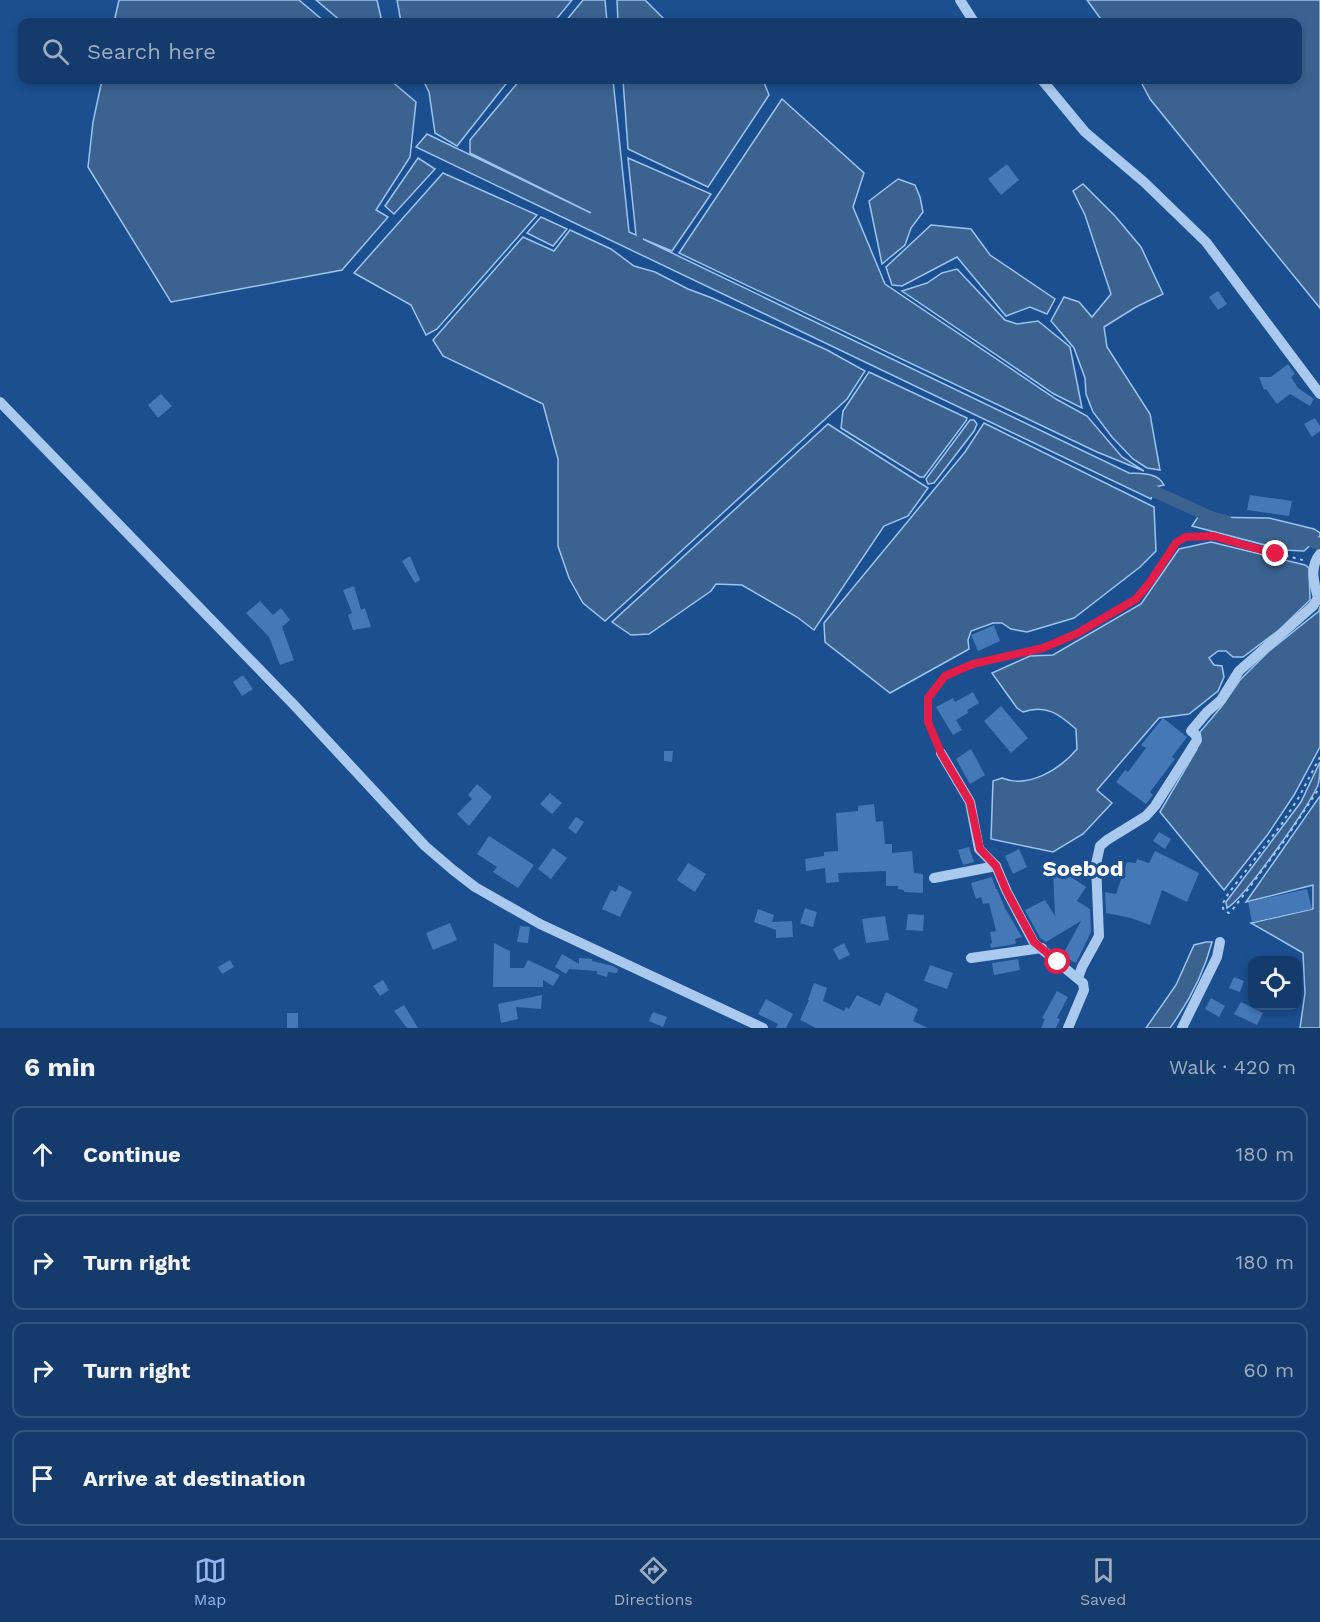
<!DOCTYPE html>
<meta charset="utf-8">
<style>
:root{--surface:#143b6b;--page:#214673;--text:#f1f3f6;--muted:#9dadc1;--line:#33557e;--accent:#95b2f1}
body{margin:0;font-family:"Work Sans",sans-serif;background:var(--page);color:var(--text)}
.controls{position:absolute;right:18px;bottom:18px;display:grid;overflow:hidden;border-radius:12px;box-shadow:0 3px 9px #0003}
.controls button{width:54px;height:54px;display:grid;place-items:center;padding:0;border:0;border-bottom:2px solid var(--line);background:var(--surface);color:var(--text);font:30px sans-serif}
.stop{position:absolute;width:18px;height:18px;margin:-14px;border:4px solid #e11d48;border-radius:50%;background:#fff}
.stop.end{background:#e11d48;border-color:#fff;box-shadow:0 2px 6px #0008}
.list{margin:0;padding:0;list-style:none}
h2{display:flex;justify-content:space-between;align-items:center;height:78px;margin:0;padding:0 24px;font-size:26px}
h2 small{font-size:20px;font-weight:400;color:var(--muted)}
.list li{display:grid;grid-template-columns:39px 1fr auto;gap:18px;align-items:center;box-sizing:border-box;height:96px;margin:0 12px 12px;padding:0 12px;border:2px solid var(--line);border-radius:12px}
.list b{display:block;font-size:22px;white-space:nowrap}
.list em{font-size:20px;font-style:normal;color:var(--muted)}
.icon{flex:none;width:33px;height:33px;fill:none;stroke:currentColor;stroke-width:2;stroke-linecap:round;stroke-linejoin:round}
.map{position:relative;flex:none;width:1320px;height:1028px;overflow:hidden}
.search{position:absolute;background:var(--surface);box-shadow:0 3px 9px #0003;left:18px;right:18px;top:18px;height:66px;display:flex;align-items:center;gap:15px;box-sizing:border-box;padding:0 21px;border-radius:12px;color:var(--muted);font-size:22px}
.sheet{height:510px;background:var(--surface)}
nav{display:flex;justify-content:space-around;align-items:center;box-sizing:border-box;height:84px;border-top:2px solid var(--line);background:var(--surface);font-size:16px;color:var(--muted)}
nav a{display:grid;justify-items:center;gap:3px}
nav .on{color:var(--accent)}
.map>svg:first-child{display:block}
.water{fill:#3c6290;stroke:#9cc4f0;stroke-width:1.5}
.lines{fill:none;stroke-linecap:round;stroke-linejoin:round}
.canal{stroke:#3c6290;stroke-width:12}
.building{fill:#4478b7}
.path{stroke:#a9c9ee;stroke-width:2;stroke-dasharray:3 4.5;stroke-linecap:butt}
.minor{stroke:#a9c9ee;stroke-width:10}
.route{stroke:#e11d48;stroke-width:8}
.labels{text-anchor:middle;stroke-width:6;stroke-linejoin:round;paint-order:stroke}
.neighbourhood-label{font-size:22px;font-weight:bold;fill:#fff;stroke:#1b4f8f}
</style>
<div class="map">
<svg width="1320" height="1028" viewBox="0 0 1320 1028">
<rect width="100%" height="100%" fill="#1b4f8f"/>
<g class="water">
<polygon points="119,0 299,0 325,22 114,22"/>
<polygon points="316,0 377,0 382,22 342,22"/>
<polygon points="397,0 572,0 554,22 401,22"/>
<polygon points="583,0 605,0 607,22 565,22"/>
<polygon points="617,0 645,0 667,22 618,22"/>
<polygon points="1087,0 1320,0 1320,308 1150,99 1140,80 1298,80 1298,22 1103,22"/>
<polygon points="102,80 390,80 416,102 410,157 376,210 388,217 342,270 171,302 88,167 93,122"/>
<polygon points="423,80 509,80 457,146 435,133 429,92"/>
<path d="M520 80H613L629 232 636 235 628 158 711 194 672 251 643 239 1129 473C1142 474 1157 472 1164 485L1155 487 1151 499 416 147 427 134 591 213 470 153V140Z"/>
<polygon points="623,80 763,80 769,95 708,187 628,149"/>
<polygon points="782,99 864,173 853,207 885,284 1056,399 1087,416 1122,457 1144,471 1097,452 679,253"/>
<polygon points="418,158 435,169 394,214 385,206"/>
<polygon points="443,173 537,215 437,329 426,335 411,305 354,273"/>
<polygon points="898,179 915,185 920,197 923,212 911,228 905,245 882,264 869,201"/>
<polygon points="1083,184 1115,216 1141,247 1163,294 1136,307 1104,327 1107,347 1150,414 1160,470 1147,468 1133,459 1112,437 1093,412 1086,394 1085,378 1074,348 1051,321 1064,297 1079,302 1092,317 1111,294 1085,215 1073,191"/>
<polygon points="541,217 567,229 553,246 527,233"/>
<polygon points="931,225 971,229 990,255 1055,299 1047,314 1030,307 1006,316 957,257 902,286 892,285 886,267"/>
<polygon points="570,230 611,249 634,266 655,272 688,289 712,298 827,350 865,371 847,399 605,621 583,603 569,578 558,546 558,459 543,404 443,356 433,340 523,237 554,251"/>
<polygon points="957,269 1005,320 1017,324 1038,321 1070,347 1082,408 1054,394 902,291 927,283 942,273"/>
<polygon points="869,372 967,418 966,421 924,477 920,477 841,428 843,411"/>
<polygon points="970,420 974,420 977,424 974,431 934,483 928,484 926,479"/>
<polygon points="984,423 1154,507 1156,551 1140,567 1074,618 1027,632 1011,629 1002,623 993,623 971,631 968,640 969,649 890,693 825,642 824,623 965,452"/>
<polygon points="828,424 928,488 908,516 884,526 814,630 797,617 742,585 716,584 711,591 649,634 631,635 612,622"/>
<polygon points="1198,517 1269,518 1314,529 1320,533 1320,536 1304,551 1284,550 1192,526"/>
<path d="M1211 542 1305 565 1309 568 1310 600 1279 630 1243 657H1233L1226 651H1218L1209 658 1214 665 1222 666 1224 677 1218 691 1189 714 1159 718 1097 790 1112 803 1083 834 1053 852 991 839 993 781 1002 778C1029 789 1060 769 1077 749L1076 729C1059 714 1046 704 1023 712L1017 708 992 673 1030 656 1053 655 1141 604 1179 549Z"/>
<polygon points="1320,606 1320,747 1294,795 1268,834 1224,890 1160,812 1197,749 1200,732 1222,706 1240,680 1269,651 1319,611"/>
<path d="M1320 762C1320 770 1320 779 1318 785 1309 806 1244 899 1227 908L1226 902 1301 802Z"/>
<polygon points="1320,796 1320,1028 1300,1028 1305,993 1303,953 1251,923 1313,909 1313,885 1246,902"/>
<path d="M1206 942H1212C1204 973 1188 1003 1170 1028H1146L1176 985 1194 945Z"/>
</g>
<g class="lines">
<g class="canal">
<polyline points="1140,485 1211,517 1226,521"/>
<polyline points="1299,537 1308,539 1320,545"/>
</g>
</g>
<g class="building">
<polygon points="1007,164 1019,180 1001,195 988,179"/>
<polygon points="1218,291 1227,304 1218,310 1209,297"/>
<polygon points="1288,364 1295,374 1291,377 1298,388 1314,399 1310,406 1290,394 1277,404 1266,389 1264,390 1259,377 1271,377"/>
<polygon points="161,394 172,406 158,418 148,405"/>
<polygon points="1315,418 1320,426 1320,431 1312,437 1304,424"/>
<polygon points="1250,495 1292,501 1289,516 1247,510"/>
<polygon points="410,556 420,580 415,583 402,561"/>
<polygon points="354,586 361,610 365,608 371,627 353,630 348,615 352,613 343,590"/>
<polygon points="260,601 273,615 281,608 290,620 282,627 294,660 280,665 269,637 246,613"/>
<polygon points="994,625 1000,641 978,651 971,635"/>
<polygon points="243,675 253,689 242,696 233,682"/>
<polygon points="973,692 979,703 967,710 968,713 956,720 962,730 953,735 936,707 953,698 955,702"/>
<polygon points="1001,706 1028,738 1011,753 984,721"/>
<polygon points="1163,718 1187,737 1172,757 1175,759 1150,792 1153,795 1146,804 1116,782 1125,770 1128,772 1146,748 1141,745"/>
<polygon points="971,749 985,775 970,784 956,759"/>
<polygon points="664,751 673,751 672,762 664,761"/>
<polygon points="477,784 492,797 469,826 457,814 472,799 468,795"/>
<polygon points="550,793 562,803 552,814 540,804"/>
<polygon points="874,804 876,822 883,821 885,844 892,844 892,853 912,851 914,873 923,874 923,893 904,892 904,890 898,889 898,886 886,886 886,871 838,873 839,882 826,883 825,868 806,871 805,859 824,856 824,852 838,851 836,813 858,811 858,806"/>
<polygon points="576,817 584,822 576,834 568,828"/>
<polygon points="1159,832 1171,839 1165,849 1153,841"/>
<polygon points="489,836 534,865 518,888 493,872 497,867 477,854"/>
<polygon points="969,847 974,862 963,865 958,850"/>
<polygon points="553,848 567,858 551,879 538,869"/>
<polygon points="1019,849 1027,867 1013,874 1005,856"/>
<polygon points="1155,851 1199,873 1187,902 1162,890 1150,925 1131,918 1106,913 1105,892 1116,894 1127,862 1136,863 1137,859 1149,863"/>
<polygon points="688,863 706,874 695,892 677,880"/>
<polygon points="1053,870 1068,870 1068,875 1086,887 1077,901 1090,909 1091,932 1076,963 1062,956 1081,921 1046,942 1040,938 1025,910 1045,900 1055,916"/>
<polygon points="992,877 996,889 997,889 1005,908 1022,937 1015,939 1016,944 991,948 990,944 992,943 990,932 996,931 989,903 983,904 981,897 976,899 971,883"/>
<polygon points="619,885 632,892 620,917 602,909 611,890 616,892"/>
<polygon points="1307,889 1312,909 1252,922 1248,902"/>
<polygon points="805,908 817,912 813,927 800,923"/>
<polygon points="758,909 774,915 772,922 792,921 793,937 776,938 776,930 754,922"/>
<polygon points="908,914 924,915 923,931 906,930"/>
<polygon points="885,916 889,940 866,943 862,919"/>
<polygon points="450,923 457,940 433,950 426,933"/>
<polygon points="520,926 530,927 528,943 517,942"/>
<polygon points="494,943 510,951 510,968 524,968 528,960 560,975 553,986 543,980 543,987 493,987"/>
<polygon points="844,943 850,955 839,960 833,949"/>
<polygon points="562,954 579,964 579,958 592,959 592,961 613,966 618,969 617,973 608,972 607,977 597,974 597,971 569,969 566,974 555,967"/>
<polygon points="1018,959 1020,970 994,975 992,963"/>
<polygon points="230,960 234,967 222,974 218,967"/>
<polygon points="930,965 953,973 947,989 924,981"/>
<polygon points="1234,977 1244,981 1240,992 1229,988"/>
<polygon points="383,980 389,990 380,996 373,986"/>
<polygon points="814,983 827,988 823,1001 844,1011 846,1007 849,1009 857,995 880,1006 886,992 918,1009 913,1021 928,1028 816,1028 800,1020 809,1000 808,1000"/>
<polygon points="1057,991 1068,997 1057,1018 1060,1019 1056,1028 1041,1028 1045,1019 1042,1018"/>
<polygon points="542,995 541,1009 516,1007 518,1019 501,1023 498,1004"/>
<polygon points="1211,998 1225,1006 1219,1017 1205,1009"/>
<polygon points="766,999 793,1014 786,1028 776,1028 778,1024 758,1014"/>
<polygon points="1241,1002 1263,1013 1257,1025 1234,1014"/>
<polygon points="404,1005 418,1028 407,1028 394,1011"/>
<polygon points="653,1012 667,1017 663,1027 649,1021"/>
<rect x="287" y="1013" width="11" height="15"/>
</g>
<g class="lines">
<g class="path">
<polyline points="937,743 928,722 928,698 945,676 973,664 1043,648 1076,634 1136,599 1150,582 1176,543 1185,537 1213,536 1306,561"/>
<polyline points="1320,757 1299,797 1281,825 1228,894 1222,905 1224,911 1229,913 1233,909 1282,844 1320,787"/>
</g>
<g class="minor">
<polyline points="960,0 974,22"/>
<polyline points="1042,80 1085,132 1144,182 1206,242 1320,394"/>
<polyline points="0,402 295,706 425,846 453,870 475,887 540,924 763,1028"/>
<polyline points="941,753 970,802 979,849 996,866 1007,892 1034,943 1083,983 1084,990 1068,1028"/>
<polyline points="934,878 996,866"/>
<polyline points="971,958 1042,948"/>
<path d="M1078 978 1082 967 1099 936 1096 864 1100 846 1107 840 1146 816 1155 806 1197 740 1196 735 1191 731 1207 712 1221 700 1239 671 1313 606 1318 598C1314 583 1309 567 1320 554"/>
<polyline points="1182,1028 1217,957 1220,942"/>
</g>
</g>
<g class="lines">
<polyline class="route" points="1058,962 1034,942 1007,892 996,866 980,849 970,802 941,753 928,722 928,698 945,676 973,664 1043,648 1076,634 1136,599 1150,582 1176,543 1185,537 1213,536 1276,554"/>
</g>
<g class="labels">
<g class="neighbourhood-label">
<text x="1083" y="876">Soebod</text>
</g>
</g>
</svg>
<div class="controls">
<button><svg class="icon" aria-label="locate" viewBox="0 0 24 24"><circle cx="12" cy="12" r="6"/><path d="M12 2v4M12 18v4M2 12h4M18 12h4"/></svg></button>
</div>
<div class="stop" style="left:1058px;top:962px"></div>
<div class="stop end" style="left:1276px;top:554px"></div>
<div class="search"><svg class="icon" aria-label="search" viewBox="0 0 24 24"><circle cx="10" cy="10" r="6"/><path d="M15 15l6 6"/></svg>Search here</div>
</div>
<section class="sheet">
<h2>6 min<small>Walk · 420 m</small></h2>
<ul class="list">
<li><svg class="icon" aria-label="ahead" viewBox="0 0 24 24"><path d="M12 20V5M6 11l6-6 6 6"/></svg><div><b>Continue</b></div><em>180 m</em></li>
<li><svg class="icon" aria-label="right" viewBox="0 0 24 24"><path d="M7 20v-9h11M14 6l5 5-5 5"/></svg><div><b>Turn right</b></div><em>180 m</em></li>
<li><svg class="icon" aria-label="right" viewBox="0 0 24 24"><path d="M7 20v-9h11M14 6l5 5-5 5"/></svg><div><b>Turn right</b></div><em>60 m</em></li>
<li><svg class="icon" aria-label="arrive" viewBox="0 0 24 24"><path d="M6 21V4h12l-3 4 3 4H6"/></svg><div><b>Arrive at destination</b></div></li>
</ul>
</section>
<nav>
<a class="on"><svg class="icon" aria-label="map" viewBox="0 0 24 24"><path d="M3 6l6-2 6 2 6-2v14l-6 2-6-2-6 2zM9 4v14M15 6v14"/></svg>Map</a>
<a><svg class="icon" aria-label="directions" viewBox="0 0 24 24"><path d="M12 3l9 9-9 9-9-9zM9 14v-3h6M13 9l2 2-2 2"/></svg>Directions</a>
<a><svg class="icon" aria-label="saved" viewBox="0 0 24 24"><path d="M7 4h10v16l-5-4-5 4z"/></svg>Saved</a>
</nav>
